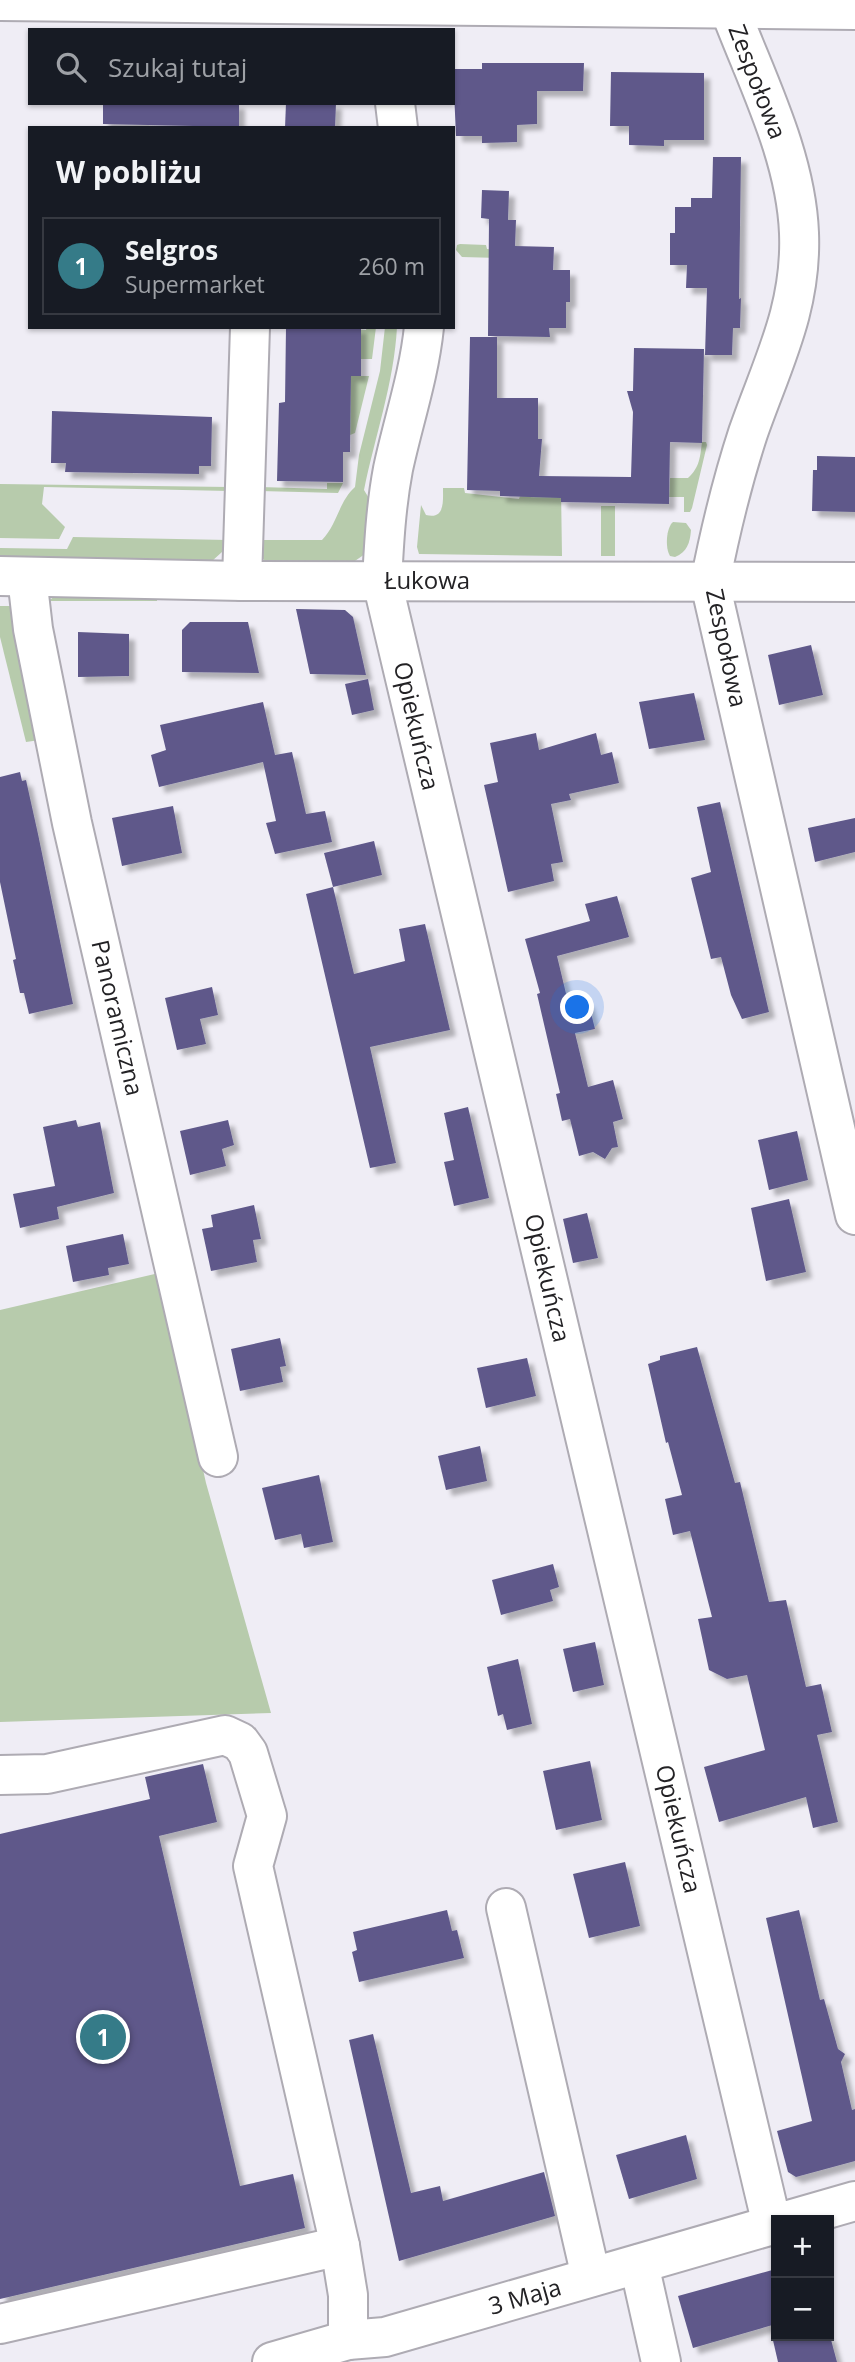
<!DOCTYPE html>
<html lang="pl">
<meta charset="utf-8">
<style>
:root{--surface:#171b24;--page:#242831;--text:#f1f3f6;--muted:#9ea1a6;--line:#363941;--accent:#357b88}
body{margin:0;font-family:"Open Sans",sans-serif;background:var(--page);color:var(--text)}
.controls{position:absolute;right:21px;bottom:21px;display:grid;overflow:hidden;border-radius:0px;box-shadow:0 2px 5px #0004}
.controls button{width:63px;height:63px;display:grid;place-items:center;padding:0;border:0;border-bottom:2px solid var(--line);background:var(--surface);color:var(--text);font:35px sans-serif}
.you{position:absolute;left:578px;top:1008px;width:24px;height:24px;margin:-18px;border:5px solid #fff;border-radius:50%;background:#1a73e8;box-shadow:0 0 0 10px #1a73e833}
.badge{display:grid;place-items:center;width:46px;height:46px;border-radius:50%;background:var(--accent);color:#fff;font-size:23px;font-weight:700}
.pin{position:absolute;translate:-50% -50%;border:4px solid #fff;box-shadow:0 2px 7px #0006}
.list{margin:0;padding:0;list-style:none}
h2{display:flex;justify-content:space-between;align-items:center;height:91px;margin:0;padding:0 28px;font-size:30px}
h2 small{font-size:23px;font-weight:400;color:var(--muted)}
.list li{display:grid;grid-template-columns:46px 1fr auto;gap:21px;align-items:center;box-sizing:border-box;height:98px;margin:0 14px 14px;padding:0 14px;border:2px solid var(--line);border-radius:0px}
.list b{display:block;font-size:26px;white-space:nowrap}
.list p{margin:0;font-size:23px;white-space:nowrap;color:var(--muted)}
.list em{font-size:23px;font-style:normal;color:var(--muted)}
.icon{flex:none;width:38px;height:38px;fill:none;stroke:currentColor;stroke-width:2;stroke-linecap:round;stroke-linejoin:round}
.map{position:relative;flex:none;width:855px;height:2362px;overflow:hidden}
.search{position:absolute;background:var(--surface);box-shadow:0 2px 5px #0004;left:28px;top:28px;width:427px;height:77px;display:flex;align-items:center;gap:18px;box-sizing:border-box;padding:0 24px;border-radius:0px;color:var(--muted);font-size:26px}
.panel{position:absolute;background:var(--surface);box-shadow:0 2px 5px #0004;left:28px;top:126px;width:427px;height:203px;border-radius:0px}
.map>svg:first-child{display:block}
.green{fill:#b7cbac}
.building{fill:#5f598a;filter:url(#shadow)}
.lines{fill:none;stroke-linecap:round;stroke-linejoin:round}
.minor-casing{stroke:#aeabb3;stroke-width:42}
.minor{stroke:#fff;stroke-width:38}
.labels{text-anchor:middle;stroke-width:7;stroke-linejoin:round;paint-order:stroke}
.street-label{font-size:24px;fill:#232225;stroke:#fff}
</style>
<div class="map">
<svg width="855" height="2362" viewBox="0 0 855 2362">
<defs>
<filter id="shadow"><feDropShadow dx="6" dy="6" stdDeviation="2" flood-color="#0004"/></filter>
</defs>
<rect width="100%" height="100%" fill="#efedf5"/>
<g class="green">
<polygon points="460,244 486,245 487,249 499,250 499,258 462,257 456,250 457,245"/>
<polygon points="367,327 376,327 372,359 352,359 352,329 366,330"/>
<path d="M385 327H397C394 383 375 436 364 490L373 505 365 554 352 563 266 562 258 553 251 540H322C337 525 339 501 355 487L359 455 380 371Z"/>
<polygon points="351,376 369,376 355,433 350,435"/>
<path d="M702 442H706L707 445 692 508 690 512H684V497H669L670 478H688C700 467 700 457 702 442Z"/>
<polygon points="327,483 343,483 338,493 260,491 260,487 327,489"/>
<polygon points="0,484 229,487 229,491 44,487 42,504 65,527 59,539 0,538"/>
<path d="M443 488H464L465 493 519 499 520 496 561 489 562 556 419 554 417 547 421 505 426 515C445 520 443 501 443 488Z"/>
<rect x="601" y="506" width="14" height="50"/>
<path d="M673 522 686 523 691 530C690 543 687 552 675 557L670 556C665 548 666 528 673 522Z"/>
<polygon points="73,537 228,540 222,552 212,561 0,559 0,548 67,549"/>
<polygon points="157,592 157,601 48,601 57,595"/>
<polygon points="0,606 17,606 40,740 26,742 0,637"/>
<polygon points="159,1273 206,1483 271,1713 0,1722 0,1310"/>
</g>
<g class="building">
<polygon points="482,63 584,63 583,91 537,91 537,124 517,125 517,142 482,143 482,136 456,136 453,69 482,69"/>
<polygon points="611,72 704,73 704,140 664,140 664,146 629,145 629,126 610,126"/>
<polygon points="103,103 239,103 239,127 103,124"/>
<polygon points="286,103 336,103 335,128 285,128"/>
<polygon points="713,157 741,157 739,299 741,298 740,328 733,328 732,355 705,355 707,288 686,288 687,265 670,265 670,233 675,233 675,207 691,207 691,198 712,198"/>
<polygon points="482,190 509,191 508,220 516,220 515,246 554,247 553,270 570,270 570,302 566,302 566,328 549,328 550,337 488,336 489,219 481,218"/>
<polygon points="286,327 361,327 361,376 351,376 350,452 343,452 343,482 277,481 279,403 285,402"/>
<polygon points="470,337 497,337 497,398 538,398 538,439 542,439 539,476 631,477 633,412 627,391 633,391 634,348 704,349 702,443 670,442 669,504 561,502 561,498 500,496 500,491 467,490"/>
<polygon points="52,411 212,417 211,466 199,466 199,474 65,472 66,463 51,463"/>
<polygon points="817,456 855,457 855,512 812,511 813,470 817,470"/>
<polygon points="296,609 345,610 353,617 366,675 310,674"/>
<polygon points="190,622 248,622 259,673 182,672 182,630"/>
<polygon points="78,632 129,634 129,676 78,677"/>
<polygon points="811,645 823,695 779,705 768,655"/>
<polygon points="368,679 374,710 352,715 345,684"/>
<polygon points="694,693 705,740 649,749 639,702"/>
<polygon points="263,702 275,755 292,752 306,814 325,811 332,842 275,854 266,823 276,821 263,762 159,787 151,755 166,750 160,725"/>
<polygon points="536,733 539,750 596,733 601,755 612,752 619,783 569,794 571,800 551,804 563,862 551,864 554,881 508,892 484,785 498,782 490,743"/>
<polygon points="20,772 22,781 26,780 38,834 73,1004 29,1014 24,993 20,993 13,960 16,959 0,882 0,777"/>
<polygon points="720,802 769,1012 742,1019 731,995 721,957 711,959 691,878 711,872 697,807"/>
<polygon points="173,806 182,853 122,866 112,818"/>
<polygon points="855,818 855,852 815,862 808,828"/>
<polygon points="374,841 382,875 333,887 324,853"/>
<polygon points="333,887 354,974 405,961 399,929 425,924 450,1030 370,1047 396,1163 370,1168 306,894"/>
<polygon points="617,896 629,937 557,956 569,1006 588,1001 595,1029 575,1033 588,1087 613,1080 623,1119 613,1122 618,1147 612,1148 605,1159 593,1152 579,1156 570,1119 562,1121 556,1094 560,1093 537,994 540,993 525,939 590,921 585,904"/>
<polygon points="212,987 218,1015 200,1019 206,1044 177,1050 165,998"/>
<polygon points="468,1107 489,1198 454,1206 444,1162 454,1160 444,1113"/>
<polygon points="76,1120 78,1127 100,1122 114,1193 57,1207 59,1219 20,1228 13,1194 55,1186 43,1127"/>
<polygon points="228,1120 234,1145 222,1149 226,1166 190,1175 180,1131"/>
<polygon points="797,1131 808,1180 769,1190 758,1140"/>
<polygon points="789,1199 806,1272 766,1281 751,1208"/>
<polygon points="254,1205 261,1239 253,1240 257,1262 211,1271 202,1229 213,1227 211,1215"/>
<polygon points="587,1213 598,1258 573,1263 563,1219"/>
<polygon points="123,1234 129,1264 108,1268 109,1275 73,1282 66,1246"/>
<polygon points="280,1338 286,1366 280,1367 283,1382 240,1391 231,1349"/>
<polygon points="697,1347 735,1483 740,1482 769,1602 786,1600 806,1687 821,1684 832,1732 817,1735 838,1822 813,1828 806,1797 719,1822 704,1767 765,1750 747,1675 727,1679 709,1670 698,1619 712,1617 690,1531 673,1535 665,1499 682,1495 668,1442 666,1443 648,1364 660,1360 660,1356"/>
<polygon points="527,1358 536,1396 486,1408 477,1368"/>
<polygon points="480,1446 487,1481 446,1490 438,1456"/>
<polygon points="319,1475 333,1542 304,1548 301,1534 275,1540 262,1488"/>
<polygon points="553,1564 559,1587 550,1590 553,1601 501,1615 492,1580"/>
<polygon points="595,1642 604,1685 573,1692 563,1649"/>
<polygon points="518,1659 532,1724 507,1730 503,1714 498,1716 487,1667"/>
<polygon points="590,1761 602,1820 556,1830 543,1771"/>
<polygon points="203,1764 217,1822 159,1836 240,2186 293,2174 305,2228 0,2299 0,1834 150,1799 145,1777"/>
<polygon points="625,1862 640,1926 589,1938 573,1874"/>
<polygon points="447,1910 452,1931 457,1930 464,1958 359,1982 352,1952 357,1950 353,1932"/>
<polygon points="799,1910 820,2000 824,1999 838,2049 845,2054 841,2062 852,2110 855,2109 855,2161 796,2177 788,2172 777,2131 812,2121 766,1918"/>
<polygon points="373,2034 411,2193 440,2186 443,2201 544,2172 555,2216 399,2261 349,2040"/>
<polygon points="686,2135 697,2179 629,2199 616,2155"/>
<polygon points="776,2269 776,2324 693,2348 678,2296"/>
<polygon points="772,2336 830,2336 837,2362 778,2362"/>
</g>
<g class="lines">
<g class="minor-casing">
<g id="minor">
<polyline points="0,1 855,10"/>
<path d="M730 10C757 81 796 156 799 233 802 309 772 364 748 433 732 482 720 532 710 583L855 1215"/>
<polyline points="395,103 398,128"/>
<path d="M424 327C419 376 403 422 393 469 386 506 384 543 382 581L772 2225"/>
<polyline points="0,576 242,581 855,582"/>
<polyline points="27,577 33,629 72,823 218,1457"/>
<polyline points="242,581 250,327"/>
<polyline points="0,1775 47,1774 225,1735 240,1742 248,1753 267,1816 253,1866 340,2246 348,2295 348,2340"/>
<polyline points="506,1908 591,2277"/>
<polyline points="789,2220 855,2201"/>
<polyline points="639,2264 661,2362"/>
<polyline points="0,2324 340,2246"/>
<polyline points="272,2362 348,2340 385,2337 776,2224"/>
</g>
</g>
<use href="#minor" class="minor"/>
</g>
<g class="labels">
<g class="street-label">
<text transform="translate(757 82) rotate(69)" y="8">Zespołowa</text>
<text x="427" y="589">Łukowa</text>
<text transform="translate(726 648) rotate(78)" y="8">Zespołowa</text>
<text transform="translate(416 726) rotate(77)" y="8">Opiekuńcza</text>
<text transform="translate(117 1018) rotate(77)" y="8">Panoramiczna</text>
<text transform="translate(547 1278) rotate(77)" y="8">Opiekuńcza</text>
<text transform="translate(678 1829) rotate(77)" y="8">Opiekuńcza</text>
<text transform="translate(525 2297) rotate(-16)" y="8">3 Maja</text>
</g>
</g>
</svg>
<div class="controls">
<button>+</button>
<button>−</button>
</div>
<div class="you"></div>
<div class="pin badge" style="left:103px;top:2037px">1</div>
<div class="search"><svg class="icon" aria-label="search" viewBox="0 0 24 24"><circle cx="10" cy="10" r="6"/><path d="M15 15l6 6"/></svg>Szukaj tutaj</div>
<section class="panel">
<h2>W pobliżu<small></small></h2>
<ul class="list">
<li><span class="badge">1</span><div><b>Selgros</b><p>Supermarket</p></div><em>260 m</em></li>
</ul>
</section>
</div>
